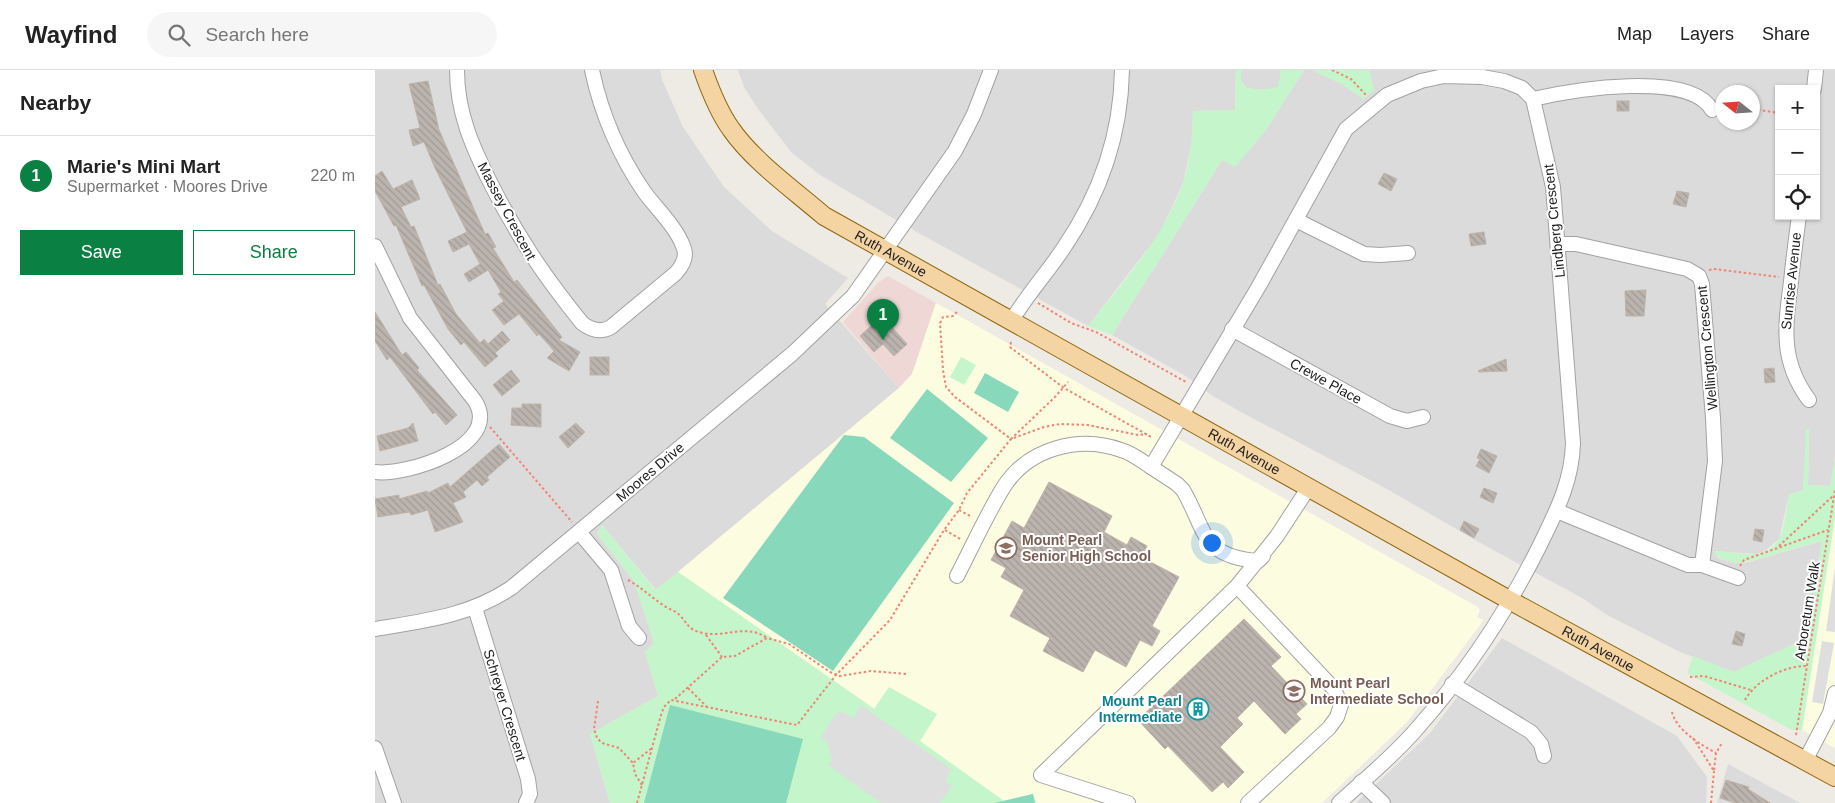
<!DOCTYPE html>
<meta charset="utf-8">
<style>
:root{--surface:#fff;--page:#f6f6f6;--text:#222;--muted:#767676;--line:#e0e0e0;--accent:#0b8043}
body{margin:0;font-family:Arial,sans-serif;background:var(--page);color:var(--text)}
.controls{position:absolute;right:15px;top:15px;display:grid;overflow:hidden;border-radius:0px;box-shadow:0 1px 4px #0004}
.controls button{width:45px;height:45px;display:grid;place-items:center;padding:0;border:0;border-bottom:1px solid var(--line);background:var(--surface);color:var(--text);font:25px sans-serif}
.compass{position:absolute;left:1340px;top:15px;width:45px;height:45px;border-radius:50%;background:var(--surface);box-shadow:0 1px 4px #0004;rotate:287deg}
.you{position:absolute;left:836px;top:472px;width:18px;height:18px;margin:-12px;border:4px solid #fff;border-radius:50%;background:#1a73e8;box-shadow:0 0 0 8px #1a73e833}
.badge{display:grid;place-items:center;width:32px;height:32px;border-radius:50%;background:var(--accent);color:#fff;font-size:16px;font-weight:700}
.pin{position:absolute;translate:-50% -41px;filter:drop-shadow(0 1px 2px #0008)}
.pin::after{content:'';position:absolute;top:26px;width:18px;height:15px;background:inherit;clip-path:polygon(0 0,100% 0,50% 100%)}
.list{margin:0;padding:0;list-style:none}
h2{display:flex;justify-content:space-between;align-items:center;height:65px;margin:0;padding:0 20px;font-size:21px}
h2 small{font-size:16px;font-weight:400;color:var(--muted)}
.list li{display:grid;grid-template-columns:32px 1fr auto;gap:15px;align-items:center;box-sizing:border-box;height:80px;padding:0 20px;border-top:1px solid var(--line)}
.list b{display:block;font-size:19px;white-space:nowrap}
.list p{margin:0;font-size:16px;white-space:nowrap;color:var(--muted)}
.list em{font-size:16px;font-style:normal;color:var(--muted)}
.actions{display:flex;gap:10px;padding:15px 20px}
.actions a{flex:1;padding:11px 0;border:1px solid var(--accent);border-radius:0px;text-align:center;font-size:18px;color:var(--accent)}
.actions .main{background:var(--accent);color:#fff}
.icon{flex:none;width:28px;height:28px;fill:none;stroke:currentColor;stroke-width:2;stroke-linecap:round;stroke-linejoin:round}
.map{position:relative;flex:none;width:1460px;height:733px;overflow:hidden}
header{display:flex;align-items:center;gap:30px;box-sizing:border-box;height:70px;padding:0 25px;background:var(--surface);border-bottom:1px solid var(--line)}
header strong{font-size:24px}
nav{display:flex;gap:28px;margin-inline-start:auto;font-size:18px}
.search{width:350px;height:45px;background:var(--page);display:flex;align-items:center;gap:12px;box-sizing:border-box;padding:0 18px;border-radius:28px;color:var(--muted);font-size:19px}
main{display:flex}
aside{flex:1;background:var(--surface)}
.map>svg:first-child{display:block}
.residential{fill:#dcdbdb;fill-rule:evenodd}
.commercial{fill:#eed7d5}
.education{fill:#fcfde0}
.park{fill:#c5f5ca}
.pitch{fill:#88d8bb}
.parking{fill:#dedede}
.building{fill:url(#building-back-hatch);stroke:#bfb3a8}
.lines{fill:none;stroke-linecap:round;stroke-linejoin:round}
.minor-casing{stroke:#a2a2a2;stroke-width:16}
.major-casing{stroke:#8e650b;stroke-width:20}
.path{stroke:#f08475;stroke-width:2;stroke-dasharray:2.5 2.5;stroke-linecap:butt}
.minor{stroke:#fff;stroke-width:14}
.major{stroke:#f5d4a3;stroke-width:18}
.labels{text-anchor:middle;stroke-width:4;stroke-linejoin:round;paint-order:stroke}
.street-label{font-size:14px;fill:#1e1e1e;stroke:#fff}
.education-label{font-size:14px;font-weight:bold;fill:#785e54;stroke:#fff;text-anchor:start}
.culture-label{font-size:14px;font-weight:bold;fill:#0d838f;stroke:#fff;text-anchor:end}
</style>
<header>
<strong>Wayfind</strong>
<div class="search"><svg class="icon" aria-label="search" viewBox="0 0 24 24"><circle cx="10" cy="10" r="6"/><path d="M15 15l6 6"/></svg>Search here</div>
<nav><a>Map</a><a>Layers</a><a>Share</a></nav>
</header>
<main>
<aside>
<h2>Nearby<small></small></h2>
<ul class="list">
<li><span class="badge">1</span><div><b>Marie's Mini Mart</b><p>Supermarket · Moores Drive</p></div><em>220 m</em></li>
</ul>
<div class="actions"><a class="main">Save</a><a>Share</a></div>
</aside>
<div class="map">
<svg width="1460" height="733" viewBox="0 0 1460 733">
<defs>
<pattern id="building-back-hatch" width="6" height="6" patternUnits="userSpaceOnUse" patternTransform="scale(1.25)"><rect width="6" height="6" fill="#bbb4ae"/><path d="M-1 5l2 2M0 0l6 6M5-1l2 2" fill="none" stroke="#a09a95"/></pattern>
</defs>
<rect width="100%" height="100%" fill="#eeebe5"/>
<g class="residential">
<polygon points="0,0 285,0 288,12 308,57 349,117 397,161 473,208 450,234 524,318 281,520 227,455 222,464 259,511 279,573 270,582 283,626 215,664 235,733 0,733"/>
<polygon points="363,0 861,0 860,40 818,41 817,72 808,113 785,163 713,256 540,161 445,105 417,83 383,39 369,17"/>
<polygon points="866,0 906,0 905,14 902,18 897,20 872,19 866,11"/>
<path d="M929 0H937L967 14 988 29 999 20 994 0H1460V388L1455 416 1433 415 1434 360 1428 420 1414 425 1404 469 1390 481 1381 484 1339 481 1343 488 1349 490 1370 493 1447 471 1432 568 1359 602 1305 582 1232 545 1209 529 1109 475 1010 418 864 341 838 326 809 305 737 265 847 90 860 96 891 60ZM1404 19H1441V146H1404ZM1348 22H1378V52H1348Z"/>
<polygon points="1127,568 1302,666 1332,707 1331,733 981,733 1055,663"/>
<polygon points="1353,694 1425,733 1342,733"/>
</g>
<polygon class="commercial" points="513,206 561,233 537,304 524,318 468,252 504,212"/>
<g class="education">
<polygon points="561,233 1101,536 1105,540 1102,547 1108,550 1105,555 1032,652 947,733 661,733 658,724 629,731 544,671 562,644 500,639 303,502 524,318 537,304"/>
<polygon points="1460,447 1460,678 1427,660"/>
</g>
<g class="park">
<path d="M861 0H866V11L869 17 886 20 903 17 906 0H929L891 60 860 97 847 90 737 265 713 256C748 212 789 167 808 113 816 90 817 65 818 41L860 40Z"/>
<polygon points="937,0 994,0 999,20 988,29 967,14"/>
<polygon points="586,287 601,295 589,315 575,307"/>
<path d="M1431 359H1434L1433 415 1455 416 1460 388V447L1427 660H1417L1312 603 1318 586 1359 602 1432 568 1447 471C1421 477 1395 487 1370 492 1361 495 1343 490 1338 481 1352 481 1367 485 1381 484 1410 482 1410 445 1414 425L1428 420Z"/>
<polygon points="227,455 280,520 303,502 499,639 514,617 562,644 545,671 629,731 658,724 661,733 235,733 215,664 283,626 270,582 279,573 259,511 222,464"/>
</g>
<g class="pitch">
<polygon points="610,303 644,322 633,342 599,323"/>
<polygon points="552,319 613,368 576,412 515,368"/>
<polygon points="469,365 489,367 579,433 458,601 348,528"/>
<polygon points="295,635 428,669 411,733 269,733"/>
<polygon points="658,724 660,733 619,733"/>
</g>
<g class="parking">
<polygon points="1460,498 1460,562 1451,561"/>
<polygon points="1447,571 1459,573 1448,634 1437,632"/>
<polygon points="486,635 576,699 570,711 577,716 565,733 506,733 453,695 457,689 452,672 446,667 460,645 465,641 479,648"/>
</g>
<g class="building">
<polygon points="53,11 64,60 110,164 113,163 121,177 118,178 139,212 142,210 187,267 184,270 205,282 194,301 172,288 179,281 164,264 162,266 144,244 129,255 117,240 129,231 123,224 126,222 113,200 94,212 89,204 105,194 94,174 78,182 73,171 92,162 60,98 49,72 38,76 34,60 45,58 34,14"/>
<rect x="1242" y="31" width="12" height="10"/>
<polygon points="7,101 18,119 37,110 45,129 26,137 36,157 39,156 63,215 65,214 81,244 105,273 109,269 113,274 127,261 135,270 120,283 123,286 110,297 89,272 86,275 73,259 49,215 47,216 21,155 19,156 0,121 0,106"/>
<polygon points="1009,103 1022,109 1016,121 1003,114"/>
<polygon points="1302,121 1314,123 1311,137 1298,134"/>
<polygon points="1109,162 1111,174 1096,176 1094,164"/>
<polygon points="1271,220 1269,246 1251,246 1250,221"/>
<polygon points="0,242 27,285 31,282 44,298 42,300 82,345 71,355 60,342 58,344 15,287 12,290 0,271"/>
<polygon points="507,246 532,274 519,286 508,274 499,282 485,266"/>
<rect x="215" y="287" width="19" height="18"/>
<polygon points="1131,289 1132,301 1104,302 1103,301"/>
<polygon points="1399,298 1400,312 1390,313 1389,299"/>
<polygon points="136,300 145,311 127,326 118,315"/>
<polygon points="147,334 166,334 166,357 136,355 137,338 147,338"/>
<polygon points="38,353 43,371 5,381 2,366 33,358"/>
<polygon points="201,353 210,362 193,378 184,367"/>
<polygon points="124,374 135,387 112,407 114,410 107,416 102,410 88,422 91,427 78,433 88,452 60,462 53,440 36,445 35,442 3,447 0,429 24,425 24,429 52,421 53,423 73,413 75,417"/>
<polygon points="1106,379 1122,386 1114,403 1101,396 1105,389 1102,388"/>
<polygon points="674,412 737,446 729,462 752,475 756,467 772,476 766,487 804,507 777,556 785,561 777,576 765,570 751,597 720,580 708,602 668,581 675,568 635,546 649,520 626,507 631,498 616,490 637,451 649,458"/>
<polygon points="1109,418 1122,423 1118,433 1105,427"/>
<polygon points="1089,451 1104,459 1099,468 1085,460"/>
<polygon points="1380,459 1389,460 1387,472 1378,470"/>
<polygon points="869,549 906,587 896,596 932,634 921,644 926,649 910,664 879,631 862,648 868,654 845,677 869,702 853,718 848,712 837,722 793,676 790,679 763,650"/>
<polygon points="1361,561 1370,564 1367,576 1357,574"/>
<polygon points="1351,710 1374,717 1373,719 1395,733 1360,733 1345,728"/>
</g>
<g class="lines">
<g class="minor-casing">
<g id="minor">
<path d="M82 0C82 42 97 76 115 112 142 166 169 206 207 253 216 260 226 263 236 257L301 203C308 195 313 186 308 176 301 157 282 139 270 123 245 87 226 43 217 0"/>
<polyline points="1439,19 1441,0"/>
<path d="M1158 29C1197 20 1315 0 1337 40"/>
<path d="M1424 146C1421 168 1418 190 1416 212 1410 257 1405 291 1434 330"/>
<polyline points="921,150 989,184 1005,185 1033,183"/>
<path d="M0 176 35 248 100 331C128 376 31 406 0 402"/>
<path d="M637 250C652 225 672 203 688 179 725 125 746 65 747 0"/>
<polyline points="857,259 1015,346 1032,351 1048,347"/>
<path d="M776 397 802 414 808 420C832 461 825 486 883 491L888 486"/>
<polyline points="1182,441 1313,495 1327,495 1340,391 1338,348 1327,214 1324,206 1312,199 1201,174 1183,174"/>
<polyline points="204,462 236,500 254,556 264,568"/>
<polyline points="1327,495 1363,508"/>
<path d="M582 506C597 477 611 446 628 418 653 378 704 365 746 380 757 383 767 391 776 397L884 216 971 59 1012 25 1046 11 1069 6 1107 7 1129 11 1147 18 1158 29 1178 117 1198 373C1197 412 1181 442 1164 477 1131 543 1088 607 1039 662 1016 688 989 710 964 733"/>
<polyline points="862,516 959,619 966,635 962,647 954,658 873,733"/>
<polyline points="100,538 153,709 155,724 151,733"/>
<path d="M0 559C49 551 94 546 136 518L417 284 478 226 580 81 599 44 616 0"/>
<polyline points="1077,614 1156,662 1166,674 1169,686"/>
<polyline points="0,678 19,733"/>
<polyline points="1430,691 1455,643 1460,623"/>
<polyline points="986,712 1008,733"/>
<polyline points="753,733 666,705 862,516 902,466 934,417"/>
</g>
</g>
<g class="major-casing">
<g id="major">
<path id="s1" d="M328 0C335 20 343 41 356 59 378 91 419 120 449 146L1136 531 1460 707"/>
</g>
</g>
<g class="path">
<polyline points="957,0 976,9 991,25"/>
<polyline points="1378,39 1404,43"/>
<polyline points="1334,200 1339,199 1404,207"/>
<polyline points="663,233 696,253 721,262 811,312"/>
<polyline points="582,242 578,246 568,247 565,253 568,300 571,317 580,327 636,369 680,327 693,312"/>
<polyline points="636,272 635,277 689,318 778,368"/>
<polyline points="115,357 197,452"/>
<polyline points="584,440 597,447"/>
<polyline points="570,460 587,470"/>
<polyline points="1404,476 1459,425"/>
<polyline points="1365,496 1369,490 1453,460"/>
<path d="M253 510C266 517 276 527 288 535 292 538 297 540 301 542 312 550 311 560 328 563 350 568 371 553 392 568"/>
<polyline points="331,565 347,587"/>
<polyline points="1315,607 1329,606 1376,620"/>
<polyline points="313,618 334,639"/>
<polyline points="300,629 347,587 360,586 392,568 414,574 455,602 465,606 496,601 532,604"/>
<path d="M1370 630C1381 610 1411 595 1433 596"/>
<polyline points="223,631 219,659 222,668 227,673 244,678 258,693"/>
<path d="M1297 642C1301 660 1326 675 1341 683"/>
<polyline points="1421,665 1460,420"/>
<polyline points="1318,668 1339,701 1341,683 1347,673"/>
<polyline points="267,715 260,704 258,693 277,678"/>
<polyline points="262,733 286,645 289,637 296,630 422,655 461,605 515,550 569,460 584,440 592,423 636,369 669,357 685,354 713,355 763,365 772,364"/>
<polyline points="1336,733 1339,701"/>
</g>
<use href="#minor" class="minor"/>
<use href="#major" class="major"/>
</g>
<defs>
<g id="school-ring" transform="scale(1.125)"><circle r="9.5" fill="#fff" stroke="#8d6e63" stroke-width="1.5"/><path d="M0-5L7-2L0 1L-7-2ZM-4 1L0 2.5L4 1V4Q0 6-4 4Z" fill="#8d6e63"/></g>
<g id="building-ring" transform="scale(1.125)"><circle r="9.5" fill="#fff" stroke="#0f9aa8" stroke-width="1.5"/><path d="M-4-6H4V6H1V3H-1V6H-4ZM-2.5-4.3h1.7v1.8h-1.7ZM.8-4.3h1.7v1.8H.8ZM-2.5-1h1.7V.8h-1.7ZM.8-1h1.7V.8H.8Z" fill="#0f9aa8"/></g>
</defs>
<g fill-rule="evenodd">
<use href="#school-ring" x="631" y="478"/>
<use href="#school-ring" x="919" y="621"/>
<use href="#building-ring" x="823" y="639"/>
</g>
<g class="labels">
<g class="street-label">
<text transform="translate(132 141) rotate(62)" y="5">Massey Crescent</text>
<text transform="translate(1179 151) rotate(-96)" y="5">Lindberg Crescent</text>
<text dy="5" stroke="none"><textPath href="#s1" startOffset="270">Ruth Avenue</textPath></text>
<text transform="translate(1416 211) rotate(-84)" y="5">Sunrise Avenue</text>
<text transform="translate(1332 278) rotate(-95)" y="5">Wellington Crescent</text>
<text transform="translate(951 311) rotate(29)" y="5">Crewe Place</text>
<text dy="5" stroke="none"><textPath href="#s1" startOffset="675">Ruth Avenue</textPath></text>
<text transform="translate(275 402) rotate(-40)" y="5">Moores Drive</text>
<text transform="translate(1432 541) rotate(-81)" y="5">Arboretum Walk</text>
<text dy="5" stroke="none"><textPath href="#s1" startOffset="1080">Ruth Avenue</textPath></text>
<text transform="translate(130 635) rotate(73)" y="5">Schreyer Crescent</text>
</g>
<g class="education-label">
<text x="647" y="475">Mount Pearl<tspan x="647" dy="16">Senior High School</tspan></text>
<text x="935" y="618">Mount Pearl<tspan x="935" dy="16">Intermediate School</tspan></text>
</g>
<g class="culture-label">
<text x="807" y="636">Mount Pearl<tspan x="807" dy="16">Intermediate</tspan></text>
</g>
</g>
</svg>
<div class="controls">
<button>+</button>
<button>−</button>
<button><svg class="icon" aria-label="locate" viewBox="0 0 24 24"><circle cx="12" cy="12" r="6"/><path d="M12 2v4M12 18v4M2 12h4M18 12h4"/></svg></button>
</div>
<svg class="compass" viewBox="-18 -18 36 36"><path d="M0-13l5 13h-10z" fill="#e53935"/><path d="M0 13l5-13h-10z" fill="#767676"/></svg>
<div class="you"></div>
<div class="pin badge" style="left:508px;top:270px">1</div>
</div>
</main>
